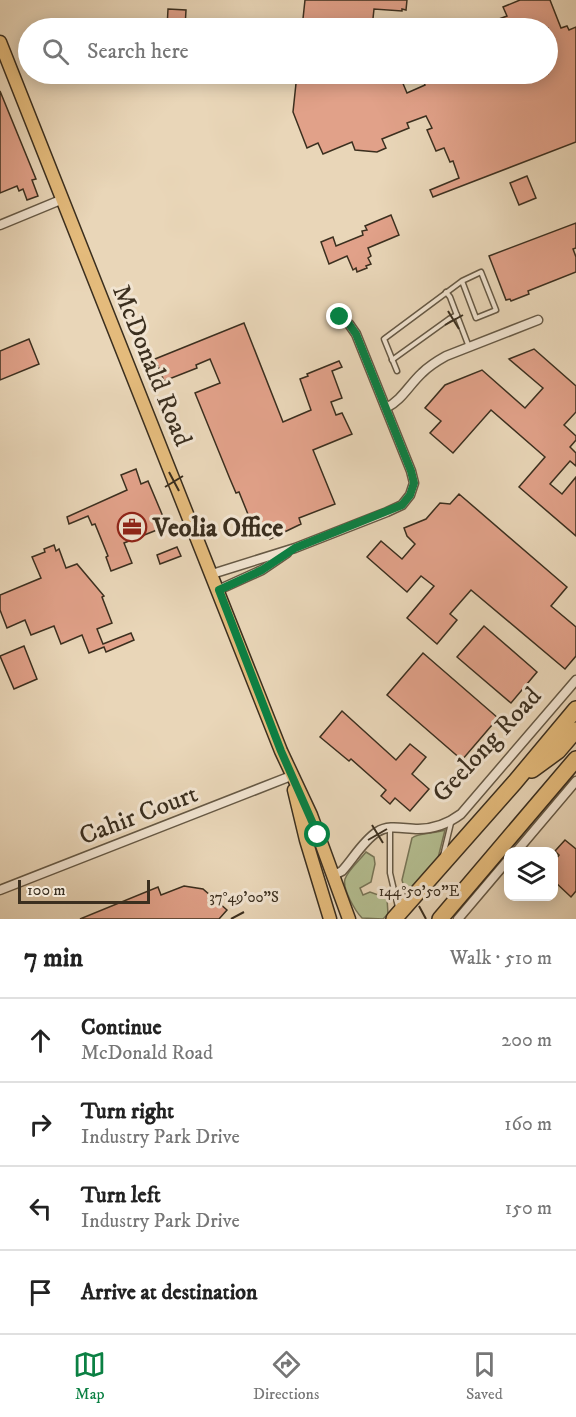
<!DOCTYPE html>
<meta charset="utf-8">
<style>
:root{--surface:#fff;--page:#f6f6f6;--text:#222;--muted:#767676;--line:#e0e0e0;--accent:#0b8043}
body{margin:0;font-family:"IM FELL DW Pica",serif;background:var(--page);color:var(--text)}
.controls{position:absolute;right:18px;bottom:18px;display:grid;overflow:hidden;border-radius:12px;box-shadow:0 3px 15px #0003}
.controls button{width:54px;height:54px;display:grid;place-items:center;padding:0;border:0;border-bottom:2px solid var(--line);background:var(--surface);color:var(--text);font:30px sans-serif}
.scale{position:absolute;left:18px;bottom:15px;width:132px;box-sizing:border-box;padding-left:6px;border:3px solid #3b2f1f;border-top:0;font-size:16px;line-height:21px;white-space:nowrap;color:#3b2f1f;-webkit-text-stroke:4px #f1e4d1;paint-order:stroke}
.stop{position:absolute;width:18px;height:18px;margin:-14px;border:4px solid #0b8043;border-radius:50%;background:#fff}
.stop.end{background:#0b8043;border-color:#fff;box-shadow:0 2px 6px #0008}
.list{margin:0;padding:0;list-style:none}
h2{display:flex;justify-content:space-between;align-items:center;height:78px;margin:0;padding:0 24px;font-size:26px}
h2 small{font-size:20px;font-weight:400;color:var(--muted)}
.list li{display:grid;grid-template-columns:39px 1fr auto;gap:18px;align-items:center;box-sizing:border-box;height:84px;padding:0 24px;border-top:2px solid var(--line)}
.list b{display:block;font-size:22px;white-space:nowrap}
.list p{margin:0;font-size:20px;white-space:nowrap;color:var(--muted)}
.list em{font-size:20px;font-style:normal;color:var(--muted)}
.icon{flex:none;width:33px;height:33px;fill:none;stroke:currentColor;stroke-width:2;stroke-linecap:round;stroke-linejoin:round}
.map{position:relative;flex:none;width:576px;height:919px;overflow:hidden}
.search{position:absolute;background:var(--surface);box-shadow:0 3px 15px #0003;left:18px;right:18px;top:18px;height:66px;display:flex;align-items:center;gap:15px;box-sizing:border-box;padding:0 21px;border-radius:33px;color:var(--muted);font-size:22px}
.sheet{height:414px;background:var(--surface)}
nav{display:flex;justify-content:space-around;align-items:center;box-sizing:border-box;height:84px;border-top:2px solid var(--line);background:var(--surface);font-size:16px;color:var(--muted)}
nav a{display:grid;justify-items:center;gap:3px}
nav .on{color:var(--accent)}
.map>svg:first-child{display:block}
.green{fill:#b4be91;stroke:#787658;stroke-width:1.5}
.building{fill:#e1a189;stroke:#3b2f1f;stroke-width:1.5}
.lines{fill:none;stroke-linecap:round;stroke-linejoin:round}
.lane-casing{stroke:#665945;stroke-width:7}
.street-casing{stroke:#665945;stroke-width:11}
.primary-casing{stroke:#3b2f1f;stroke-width:15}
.highway-casing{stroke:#3b2f1f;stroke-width:18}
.lane{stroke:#f1e4d1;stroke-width:4}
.street{stroke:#f1e4d1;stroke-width:8}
.primary{stroke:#e4bb7c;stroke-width:12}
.highway{stroke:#e4bb7c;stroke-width:15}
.route{stroke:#0b8043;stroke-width:8}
.ticks{fill:none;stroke:#3b2f1f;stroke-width:2}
.labels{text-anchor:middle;stroke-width:6;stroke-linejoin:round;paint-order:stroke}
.street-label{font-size:26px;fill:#3b2f1f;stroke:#f1e4d1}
.poi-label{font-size:26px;font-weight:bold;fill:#3b2f1f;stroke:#f1e4d1;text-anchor:start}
.ticks-label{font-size:15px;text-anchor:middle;fill:#3b2f1f;stroke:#f1e4d1;stroke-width:6;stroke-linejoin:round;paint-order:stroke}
</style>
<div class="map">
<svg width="576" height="919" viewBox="0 0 576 919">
<rect width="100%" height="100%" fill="#e9d6b8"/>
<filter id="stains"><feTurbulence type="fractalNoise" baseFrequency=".00333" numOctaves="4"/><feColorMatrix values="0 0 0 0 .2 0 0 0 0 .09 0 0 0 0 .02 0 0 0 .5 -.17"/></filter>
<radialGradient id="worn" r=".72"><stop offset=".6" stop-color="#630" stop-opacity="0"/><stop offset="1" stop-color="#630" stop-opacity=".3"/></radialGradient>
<g class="green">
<path d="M445 830 438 858 406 895 402 880 412 838C419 832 435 834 445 830Z"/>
<path d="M366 852 374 857 375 864 371 882 360 888 363 895 370 892 387 898 388 914 383 919 362 918C356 912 342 889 345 879 348 870 360 860 366 852Z"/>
</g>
<g class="building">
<polygon points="305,0 407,0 406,10 402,9 402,11 374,9 372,28 302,28"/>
<polygon points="520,0 550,0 561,28 567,26 569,30 576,27 576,142 433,197 430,190 459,178 453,161 450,162 444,148 436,151 427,130 432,128 426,116 407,123 409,128 382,139 386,148 377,152 355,150 352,142 323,154 318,143 307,148 293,112 297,74 399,74 407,93 425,85 422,77 431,74 548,74 548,28 503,28 499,19 507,16 503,7"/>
<polygon points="168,9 186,10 185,28 167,28"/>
<polygon points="0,91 36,179 32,180 38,196 27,200 23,189 19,191 17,186 0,193"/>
<polygon points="527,176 536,198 519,205 510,183"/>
<polygon points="391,215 399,235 368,248 371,256 368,258 371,264 366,266 367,268 357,272 356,268 353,270 347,256 329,264 321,242 333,237 336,246 363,235 362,231 367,230 365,226"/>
<polygon points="576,223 576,248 573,249 576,257 576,272 528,291 529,294 511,301 510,299 506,300 489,256"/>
<polygon points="244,323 283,422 311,410 300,379 308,376 307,374 339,361 342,367 332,371 342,398 331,402 336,415 342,413 352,434 313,450 335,504 299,518 301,524 270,539 266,530 256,534 239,492 236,493 230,479 195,393 220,383 210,359 196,365 197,368 164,381 155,359"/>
<polygon points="29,339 39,364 0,380 0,351"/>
<polygon points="534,349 576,386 576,412 564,425 576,436 576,440 570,447 576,453 576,466 570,461 550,484 562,494 576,477 576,536 519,487 545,457 491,410 453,453 430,433 441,421 425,408 445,385 482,370 525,408 543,388 509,359"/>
<polygon points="136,469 141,484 148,481 167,526 124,543 132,563 111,571 106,557 108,556 95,524 92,525 88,516 69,524 67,517 127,490 121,475"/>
<polygon points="459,494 567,587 551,606 576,627 576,656 565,669 471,590 450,614 457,620 437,644 407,618 434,586 421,576 407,592 367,557 381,541 402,559 415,544 407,536 404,528 426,519 440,503 450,504"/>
<polygon points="54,545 56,551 59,549 66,568 77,564 104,596 102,597 112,623 97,629 103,644 131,633 134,640 106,652 104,647 89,653 82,635 61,644 54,626 31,635 25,620 7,628 0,610 0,595 41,578 32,557 45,552 44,549"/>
<polygon points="177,547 181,556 160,564 157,555"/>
<polygon points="484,626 537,672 511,703 457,657"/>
<polygon points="24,646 37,679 14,689 0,656"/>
<polygon points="423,653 498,718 462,760 387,695"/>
<polygon points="342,711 396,760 410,744 426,757 412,774 429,789 410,811 395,798 390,804 381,796 386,790 351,759 349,761 320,737"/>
<polygon points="565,840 576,849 576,891 571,897 554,881 554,862 559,855 555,851"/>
<polygon points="184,886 203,889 227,910 219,919 80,919 158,887 161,895"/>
</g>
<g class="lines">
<g class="lane-casing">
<g id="lane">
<polyline points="446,292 450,297 469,347"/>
<polyline points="392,360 449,319 457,315"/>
<polyline points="397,371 384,339 462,281 481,272 496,310 476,318 462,281"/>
<polyline points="390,829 390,873 398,907"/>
<polyline points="443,856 451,823"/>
</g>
</g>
<g class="street-casing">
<g id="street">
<polyline points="0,225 63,199"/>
<path d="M386 408C402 400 409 385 422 373 429 366 437 361 446 356L538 320"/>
<polyline points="212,574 295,548 387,512 402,505 410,495 414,483 411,471 356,334 349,324 340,317"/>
<polyline points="218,590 262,570 287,553"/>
<polyline points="516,852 576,781"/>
<path d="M334 875 342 871C353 859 363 841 377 832 389 824 404 829 418 829 434 829 449 823 461 814L576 680"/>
<polyline points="0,890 291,776"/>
<polyline points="458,919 508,860"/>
</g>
</g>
<g class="primary-casing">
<g id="primary">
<polyline points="0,42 281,751 311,815 349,919"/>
<polyline points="294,790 306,840 330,919"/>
</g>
</g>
<g class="highway-casing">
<g id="highway">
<polyline points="532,770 558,751 576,730"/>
<polyline points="394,919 515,782 576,709"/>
<polyline points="440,919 576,759"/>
</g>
</g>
<use href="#lane" class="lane"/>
<use href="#street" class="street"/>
<use href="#primary" class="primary"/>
<use href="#highway" class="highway"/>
</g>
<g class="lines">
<polyline class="route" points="318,835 281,751 219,590 262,570 295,548 402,505 410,495 414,483 411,471 356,334 349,324 340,317"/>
</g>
<path class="ticks" d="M448 311 459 329M445 325 463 315M169 472 179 491M165 487 183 476M372 825 383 843M368 840 387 829M419 906 426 919M231 919 244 912"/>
<defs>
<g id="office-ring" transform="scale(1.5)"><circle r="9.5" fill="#f1e4d1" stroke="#8f2418" stroke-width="1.5"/><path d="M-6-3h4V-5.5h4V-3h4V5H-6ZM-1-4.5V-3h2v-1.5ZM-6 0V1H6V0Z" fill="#8f2418"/></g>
</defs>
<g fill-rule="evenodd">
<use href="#office-ring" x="132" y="527"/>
</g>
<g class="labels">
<g class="street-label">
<text transform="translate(153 365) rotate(68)" y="9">McDonald Road</text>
<text transform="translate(486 744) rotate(-47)" y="9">Geelong Road</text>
<text transform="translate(138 814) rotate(-21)" y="9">Cahir Court</text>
</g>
<g class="poi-label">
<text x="153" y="536">Veolia Office</text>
</g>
</g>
<g class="ticks-label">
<text x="419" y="896">144°50'50"E</text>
<text x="244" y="902">37°49'00"S</text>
</g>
<rect width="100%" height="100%" filter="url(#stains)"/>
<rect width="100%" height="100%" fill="url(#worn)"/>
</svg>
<div class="controls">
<button><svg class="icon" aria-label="layers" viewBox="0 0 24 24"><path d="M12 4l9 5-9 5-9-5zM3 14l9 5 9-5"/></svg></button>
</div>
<div class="scale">100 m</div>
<div class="stop" style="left:318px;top:835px"></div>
<div class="stop end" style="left:340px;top:317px"></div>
<div class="search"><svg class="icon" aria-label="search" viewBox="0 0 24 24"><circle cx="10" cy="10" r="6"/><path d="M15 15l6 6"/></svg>Search here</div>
</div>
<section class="sheet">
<h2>7 min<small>Walk · 510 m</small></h2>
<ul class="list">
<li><svg class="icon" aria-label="ahead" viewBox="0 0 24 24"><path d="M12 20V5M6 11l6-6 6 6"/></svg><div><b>Continue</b><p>McDonald Road</p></div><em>200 m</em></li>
<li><svg class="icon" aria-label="right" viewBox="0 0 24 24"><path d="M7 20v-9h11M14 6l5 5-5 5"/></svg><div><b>Turn right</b><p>Industry Park Drive</p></div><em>160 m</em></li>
<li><svg class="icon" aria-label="left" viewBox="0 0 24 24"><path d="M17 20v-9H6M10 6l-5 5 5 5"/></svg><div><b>Turn left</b><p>Industry Park Drive</p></div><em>150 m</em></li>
<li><svg class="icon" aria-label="arrive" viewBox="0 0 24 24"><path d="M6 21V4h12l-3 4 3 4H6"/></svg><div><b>Arrive at destination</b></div></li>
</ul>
</section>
<nav>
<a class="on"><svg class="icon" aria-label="map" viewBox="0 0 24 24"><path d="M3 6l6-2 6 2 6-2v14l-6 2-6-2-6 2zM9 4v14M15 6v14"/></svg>Map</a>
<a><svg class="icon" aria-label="directions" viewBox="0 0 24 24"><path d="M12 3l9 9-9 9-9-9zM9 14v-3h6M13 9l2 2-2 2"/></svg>Directions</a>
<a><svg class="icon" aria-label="saved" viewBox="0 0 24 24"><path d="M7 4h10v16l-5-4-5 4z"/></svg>Saved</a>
</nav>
